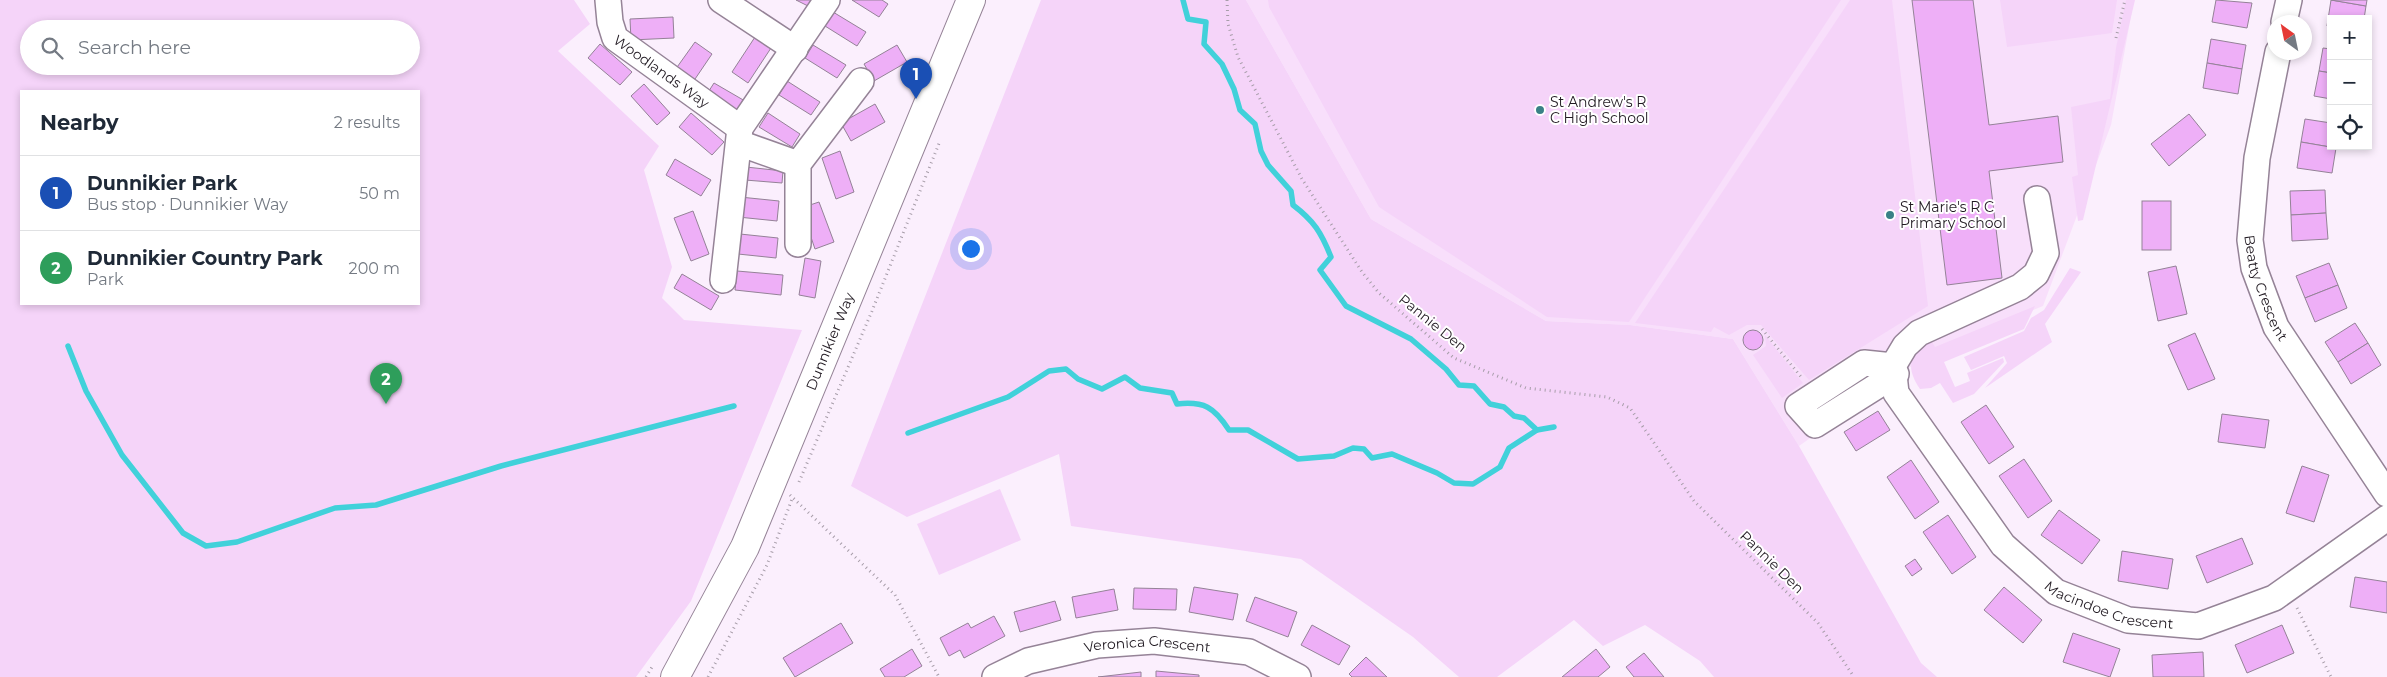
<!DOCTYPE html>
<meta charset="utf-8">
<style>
:root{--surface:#fff;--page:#f2f2f3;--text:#1f2937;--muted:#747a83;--line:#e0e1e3;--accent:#0f766e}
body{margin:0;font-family:Montserrat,sans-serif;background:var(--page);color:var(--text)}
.controls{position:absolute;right:15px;top:15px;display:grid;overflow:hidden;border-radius:0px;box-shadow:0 2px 8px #0003}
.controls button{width:45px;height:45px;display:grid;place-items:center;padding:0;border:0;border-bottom:1px solid var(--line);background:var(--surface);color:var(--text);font:25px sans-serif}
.compass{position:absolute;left:2267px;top:15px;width:45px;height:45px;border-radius:50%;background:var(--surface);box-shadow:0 2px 8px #0003;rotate:327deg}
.you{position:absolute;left:970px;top:248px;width:18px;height:18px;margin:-12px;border:4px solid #fff;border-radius:50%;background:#1a73e8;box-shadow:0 0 0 8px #1a73e833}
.badge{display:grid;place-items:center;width:32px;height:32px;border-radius:50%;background:var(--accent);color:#fff;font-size:16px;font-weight:700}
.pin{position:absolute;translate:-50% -41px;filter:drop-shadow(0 1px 2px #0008)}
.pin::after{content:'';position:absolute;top:26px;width:18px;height:15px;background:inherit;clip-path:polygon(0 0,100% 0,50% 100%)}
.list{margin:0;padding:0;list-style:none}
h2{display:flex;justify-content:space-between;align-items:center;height:65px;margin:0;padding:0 20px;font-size:21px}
h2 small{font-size:16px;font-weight:400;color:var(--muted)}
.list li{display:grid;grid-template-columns:32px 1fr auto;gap:15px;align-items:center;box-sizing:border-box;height:75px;padding:0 20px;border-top:1px solid var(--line)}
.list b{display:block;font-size:19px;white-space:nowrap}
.list p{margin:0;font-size:16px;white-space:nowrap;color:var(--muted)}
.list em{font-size:16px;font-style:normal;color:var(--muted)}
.icon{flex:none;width:28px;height:28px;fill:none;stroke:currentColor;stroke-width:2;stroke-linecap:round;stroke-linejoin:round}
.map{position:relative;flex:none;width:2387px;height:677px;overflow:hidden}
.search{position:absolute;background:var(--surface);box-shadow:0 2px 8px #0003;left:20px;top:20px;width:400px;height:55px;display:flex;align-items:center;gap:12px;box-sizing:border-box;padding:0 18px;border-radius:28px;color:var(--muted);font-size:19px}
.panel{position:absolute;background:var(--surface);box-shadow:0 2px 8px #0003;left:20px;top:90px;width:400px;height:215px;border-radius:0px}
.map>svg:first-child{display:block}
.built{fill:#f8dffb}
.green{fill:#f5d4f9;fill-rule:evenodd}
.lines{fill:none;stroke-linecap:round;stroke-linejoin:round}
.stream{stroke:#41d1da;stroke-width:5.5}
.building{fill:#eeaff7;stroke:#948297}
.minor-casing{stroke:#958397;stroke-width:28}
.major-casing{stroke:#958397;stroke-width:30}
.path{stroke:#a79da9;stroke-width:3;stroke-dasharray:1 4;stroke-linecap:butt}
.minor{stroke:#fff;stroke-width:25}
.major{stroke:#fff;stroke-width:28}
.poi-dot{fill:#398186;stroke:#fff;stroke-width:2}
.labels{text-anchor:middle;stroke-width:4;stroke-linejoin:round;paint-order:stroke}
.street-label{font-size:14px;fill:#211a22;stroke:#fff}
.poi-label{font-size:14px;fill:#211a22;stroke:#fff;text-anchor:start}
</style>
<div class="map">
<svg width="2387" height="677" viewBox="0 0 2387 677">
<rect width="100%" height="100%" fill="#fbeffd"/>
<polygon class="built" points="1246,0 2134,0 2111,125 2043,306 1933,351 1799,446 1733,339 1630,325 1546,321 1371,219"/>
<g class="green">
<path d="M0 0H574L590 24 558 51 659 146 644 170 672 267 662 298 684 320 802 330 691 601 636 677H0ZM29 29H411V66H29ZM21 91H419V304H21Z"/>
<polygon points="1041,0 1246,0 1371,219 1546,321 1630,325 1733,339 1799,446 1921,663 1937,677 1714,677 1700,661 1645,625 1603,646 1574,620 1497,677 1459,677 1413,637 1301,559 1071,526 1059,454 907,517 851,486"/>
<polygon points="1268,0 1841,0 1629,322 1547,317 1379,207 1269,7"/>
<polygon points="1850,0 1892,0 1928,306 1809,380 1761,325 1747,325 1729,335 1714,327 1711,332 1635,323"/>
<polygon points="2000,0 2117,0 2112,33 2007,47"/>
<polygon points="2126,0 2135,0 2083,220 2078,221 2072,177 2078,175 2071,107 2110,99 2116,48"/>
<polygon points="2070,268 2081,272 2045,324 2052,342 1985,388 2007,363 2004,356 1971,370 1964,357 2024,331 2031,318 2044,310"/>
<path d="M2035 306 2024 329 1944 362 1955 387 1970 381 1967 373 2003 358 2004 362 1974 394 1953 403 1940 383 1931 388 1920 389C1904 365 1911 355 1929 337L1935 347Z"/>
<polygon points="1765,335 1803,383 1782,398 1753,355 1766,346"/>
<polygon points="1000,489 1021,540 939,575 917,524"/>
</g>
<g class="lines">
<g class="stream">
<path d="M1183 0 1188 19 1206 22 1204 44 1222 64 1234 89 1240 110 1255 124 1261 151 1268 165 1291 191 1293 205C1314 221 1321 232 1331 257L1320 270 1346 306 1411 339 1446 369 1459 385 1474 386 1490 404 1504 407 1514 416 1524 418 1537 430"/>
<polyline points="68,346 86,391 122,455 183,533 206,546 237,542 335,508 376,505 501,466 734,406"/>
<path d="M908 433 1008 397 1049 371 1066 369 1078 379 1102 389 1125 377 1140 388 1172 393 1177 404C1204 401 1214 407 1229 430H1248L1298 459 1334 456 1353 448 1364 449 1372 458 1392 454 1437 473 1454 483 1473 484 1500 467 1509 448 1537 430 1554 427"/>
</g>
</g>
<g class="building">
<polygon points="796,0 811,0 808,6"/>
<polygon points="852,0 882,0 888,4 879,17"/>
<polygon points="1912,0 1973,0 1989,125 2058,116 2063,162 1989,171 2002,278 1947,285"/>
<polygon points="2216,0 2252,3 2247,28 2212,22"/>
<polygon points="2331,0 2366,6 2364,19 2331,19 2331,26 2327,26"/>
<polygon points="2331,0 2367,0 2366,6"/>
<polygon points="833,12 866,32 857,46 825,26"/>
<polygon points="673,17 674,38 631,40 630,19"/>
<polygon points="755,37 771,48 748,83 732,72"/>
<polygon points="2211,39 2246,45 2242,69 2207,63"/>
<polygon points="695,42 712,54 693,82 675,70"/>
<polygon points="600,44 632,72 620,85 588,58"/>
<polygon points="813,45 846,65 837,78 805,58"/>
<polygon points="897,45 907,62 874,81 864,64"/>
<polygon points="2323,48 2331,49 2331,73 2319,71"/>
<polygon points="2207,63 2242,69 2238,94 2203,88"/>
<polygon points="2319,71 2331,73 2331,99 2314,96"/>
<polygon points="787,81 820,102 811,115 779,95"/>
<polygon points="714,83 745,101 739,112 707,94"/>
<polygon points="644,84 670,113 657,125 631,96"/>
<polygon points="875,104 885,122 851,141 841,123"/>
<polygon points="691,113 724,142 712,155 679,127"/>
<polygon points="768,113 800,134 792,147 759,127"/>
<polygon points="2189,114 2206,135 2169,166 2151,144"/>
<polygon points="2305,119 2331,123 2331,146 2336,148 2301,142"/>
<polygon points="2301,142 2336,148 2332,173 2297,168"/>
<polygon points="840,151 854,192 836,199 822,158"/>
<polygon points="675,159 711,180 701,196 666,175"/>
<polygon points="746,167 783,171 782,183 745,180"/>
<polygon points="2325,190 2326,213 2291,215 2290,191"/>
<polygon points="740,197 779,201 777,221 738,217"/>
<rect x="2142" y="201" width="29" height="49"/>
<polygon points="819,202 834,242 815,249 801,208"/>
<polygon points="693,211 709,254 691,261 674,218"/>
<polygon points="2326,213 2328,239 2292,241 2291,215"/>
<polygon points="740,234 778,238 776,258 738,254"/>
<polygon points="805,258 821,261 815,298 799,295"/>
<polygon points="2329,263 2338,285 2305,298 2296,276"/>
<polygon points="2176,266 2187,314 2158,321 2148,272"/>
<polygon points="737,271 783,275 781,295 735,290"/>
<polygon points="682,274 719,296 711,310 674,288"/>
<polygon points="2338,285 2347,308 2315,322 2305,298"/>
<polygon points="2355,323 2368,343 2338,362 2325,342"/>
<circle cx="1753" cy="340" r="10"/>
<polygon points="2195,333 2215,379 2188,390 2168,345"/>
<polygon points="2368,343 2381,365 2351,384 2338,362"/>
<polygon points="1986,405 2014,447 1989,464 1961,422"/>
<polygon points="1878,411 1890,430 1856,451 1844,432"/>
<polygon points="2222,414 2269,420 2265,448 2218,442"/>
<polygon points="2024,459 2052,501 2028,518 1999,476"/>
<polygon points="1911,460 1939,502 1915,519 1887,477"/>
<polygon points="2302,466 2329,475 2314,522 2286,513"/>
<polygon points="2059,510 2100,540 2082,564 2041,535"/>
<polygon points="1948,515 1976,557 1952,574 1923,532"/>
<polygon points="2242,538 2253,564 2207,583 2196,556"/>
<polygon points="2122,551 2173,559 2168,589 2118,581"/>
<polygon points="1915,559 1922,569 1912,576 1905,566"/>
<polygon points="2355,577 2387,582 2387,613 2350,607"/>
<polygon points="1194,587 1238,594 1233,620 1189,612"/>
<polygon points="2004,587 2042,620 2023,643 1984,610"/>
<polygon points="1134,588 1177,589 1176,610 1133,609"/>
<polygon points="1114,589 1118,610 1076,618 1072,597"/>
<polygon points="1255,597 1297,612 1288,637 1246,621"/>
<polygon points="1055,601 1061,620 1020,632 1014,612"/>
<polygon points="994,616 1005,636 964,658 960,650 949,656 940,638 968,623 971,628"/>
<polygon points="841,623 853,643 795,677 783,658"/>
<polygon points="1312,625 1350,646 1339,665 1301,645"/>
<polygon points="2282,625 2294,653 2247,673 2235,645"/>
<polygon points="2073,633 2120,649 2110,677 2063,662"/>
<polygon points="912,649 922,666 904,677 885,677 880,669"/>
<polygon points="1596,649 1610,667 1598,677 1562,677"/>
<polygon points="2203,652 2204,677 2153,677 2152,655"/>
<polygon points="1644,653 1664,677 1634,677 1626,667"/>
<polygon points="1366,657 1387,677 1352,677 1349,674"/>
<polygon points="1156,671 1199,675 1199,677 1156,677"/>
<polygon points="1141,672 1141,677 1098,677"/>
</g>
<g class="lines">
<g class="minor-casing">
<g id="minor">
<path id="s1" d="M608 0 610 22 615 38 740 128"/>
<polyline points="721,0 795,49"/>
<polyline points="2284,22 2289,0"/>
<path id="s2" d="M2278 52 2257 158 2250 240 2254 268 2276 327 2387 494"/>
<polyline points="739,143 798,164"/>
<path id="s3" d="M2037 199 2046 253 2036 274 2020 287 1919 333 1905 346 1893 366 1896 393 2003 545 2056 592 2128 620 2198 626 2274 598 2387 518"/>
<polyline points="798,244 798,164 861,81"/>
<polyline points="723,280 740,128 827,0"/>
<polyline points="1893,366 1864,363 1798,406 1815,425 1896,374"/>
<path id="s4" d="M995 677 1028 661 1097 645 1154 641 1249 652 1298 677"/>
</g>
</g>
<g class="major-casing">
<g id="major">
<path id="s5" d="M675 677 745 547 971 0"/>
</g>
</g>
<g class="path">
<polyline points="1227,0 1228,24 1238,57 1302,179 1362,272 1379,293 1454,358 1526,388 1607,397 1630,408 1694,501 1818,623 1854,677"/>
<polyline points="2116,38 2125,0"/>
<polyline points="1762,329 1802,378"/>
<polyline points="799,482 872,311 940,141"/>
<polyline points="790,495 895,595 939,677"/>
<polyline points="2297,608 2331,677"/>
<polyline points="646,677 652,667"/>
<polyline points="708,677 767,565 792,499"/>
</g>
<use href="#minor" class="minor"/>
<use href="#major" class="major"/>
</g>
<g class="poi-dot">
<circle cx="1540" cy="110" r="5"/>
<circle cx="1890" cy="215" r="5"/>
</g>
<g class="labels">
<g class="street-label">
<text dy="5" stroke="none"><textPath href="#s1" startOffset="96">Woodlands Way</textPath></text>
<text dy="5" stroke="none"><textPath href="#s2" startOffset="241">Beatty Crescent</textPath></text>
<text transform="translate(1433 323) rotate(39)" y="5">Pannie Den</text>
<text dy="5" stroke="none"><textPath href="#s5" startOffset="370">Dunnikier Way</textPath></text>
<text transform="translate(1772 562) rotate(44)" y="5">Pannie Den</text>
<text dy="5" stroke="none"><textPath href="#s3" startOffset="591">Macindoe Crescent</textPath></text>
<text dy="5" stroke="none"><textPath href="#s4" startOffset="158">Veronica Crescent</textPath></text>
</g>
<g class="poi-label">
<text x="1550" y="107">St Andrew's R<tspan x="1550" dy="16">C High School</tspan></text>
<text x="1900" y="212">St Marie's R C<tspan x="1900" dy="16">Primary School</tspan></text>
</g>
</g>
</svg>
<div class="controls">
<button>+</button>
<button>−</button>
<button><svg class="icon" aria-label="locate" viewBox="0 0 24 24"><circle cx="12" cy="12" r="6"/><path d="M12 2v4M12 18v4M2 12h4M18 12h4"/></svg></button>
</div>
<svg class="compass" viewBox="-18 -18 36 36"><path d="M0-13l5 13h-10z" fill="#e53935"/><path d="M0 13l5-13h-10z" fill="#747a83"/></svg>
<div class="you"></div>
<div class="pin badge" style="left:916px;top:99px;background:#1a4fb4">1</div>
<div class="pin badge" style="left:386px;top:404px;background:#2e9e5b">2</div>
<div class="search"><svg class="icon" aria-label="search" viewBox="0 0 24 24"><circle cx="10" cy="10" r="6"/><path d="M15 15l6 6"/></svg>Search here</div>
<section class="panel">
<h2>Nearby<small>2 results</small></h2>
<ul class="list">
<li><span class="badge" style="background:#1a4fb4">1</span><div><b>Dunnikier Park</b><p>Bus stop · Dunnikier Way</p></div><em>50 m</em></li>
<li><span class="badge" style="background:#2e9e5b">2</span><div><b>Dunnikier Country Park</b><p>Park</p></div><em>200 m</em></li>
</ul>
</section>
</div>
